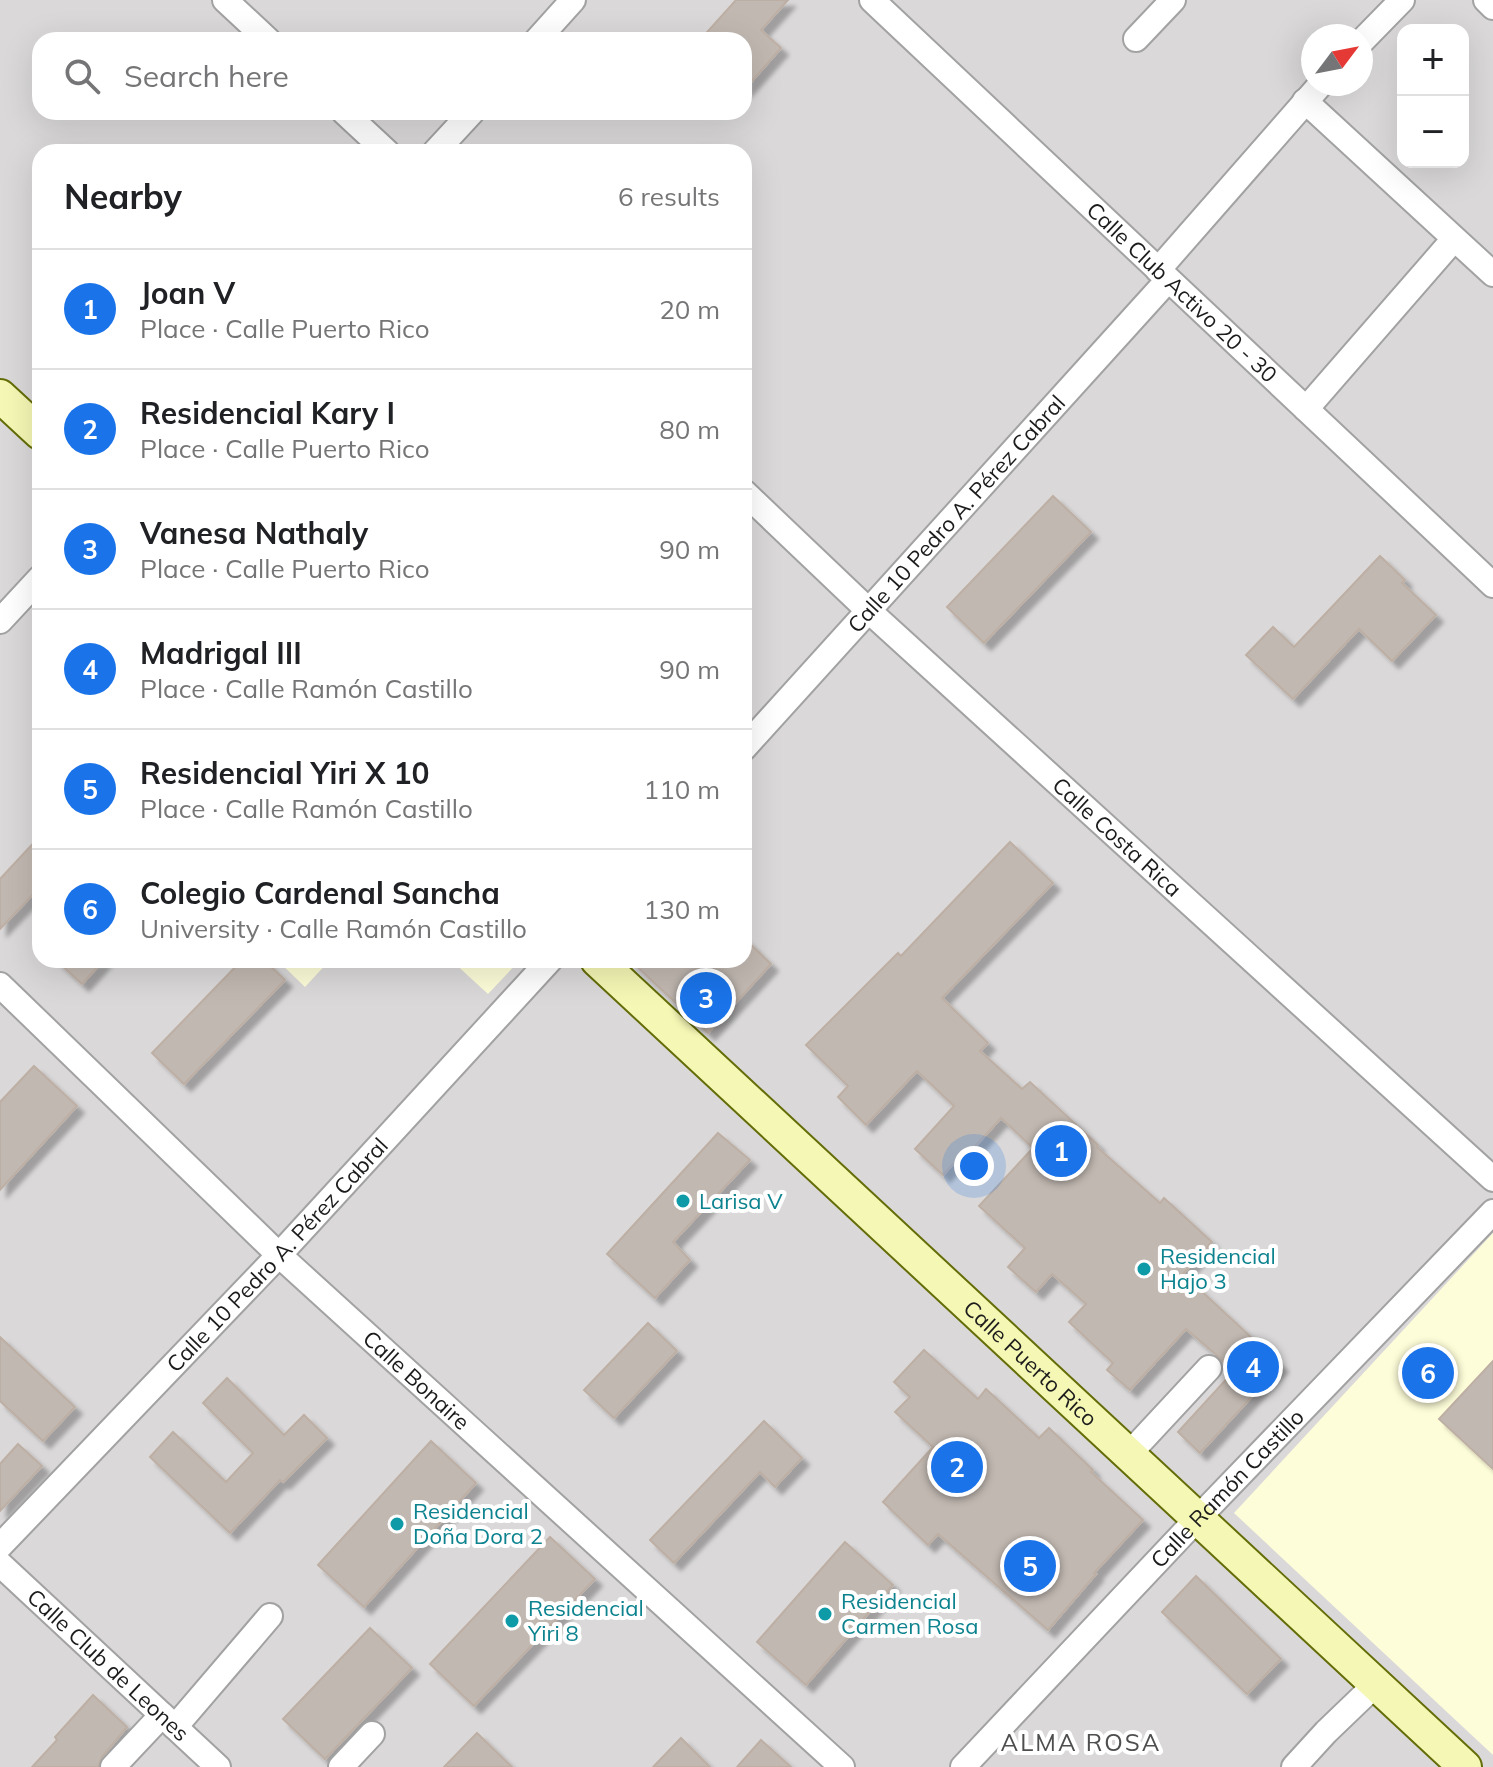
<!DOCTYPE html>
<meta charset="utf-8">
<style>
:root{--surface:#fff;--page:#f6f6f6;--text:#202124;--muted:#757577;--line:#e0e0e0;--accent:#1a73e8}
body{margin:0;font-family:Mulish,sans-serif;background:var(--page);color:var(--text)}
.controls{position:absolute;right:24px;top:24px;display:grid;overflow:hidden;border-radius:16px;box-shadow:0 8px 32px #0002}
.controls button{width:72px;height:72px;display:grid;place-items:center;padding:0;border:0;border-bottom:2px solid var(--line);background:var(--surface);color:var(--text);font:40px sans-serif}
.compass{position:absolute;left:1301px;top:24px;width:72px;height:72px;border-radius:50%;background:var(--surface);box-shadow:0 8px 32px #0002;rotate:58deg}
.you{position:absolute;left:974px;top:1166px;width:28px;height:28px;margin:-20px;border:6px solid #fff;border-radius:50%;background:#1a73e8;box-shadow:0 0 0 12px #1a73e833}
.badge{display:grid;place-items:center;width:52px;height:52px;border-radius:50%;background:var(--accent);color:#fff;font-size:26px;font-weight:700}
.pin{position:absolute;translate:-50% -50%;border:4px solid #fff;box-shadow:0 2px 8px #0006}
.list{margin:0;padding:0;list-style:none}
h2{display:flex;justify-content:space-between;align-items:center;height:104px;margin:0;padding:0 32px;font-size:34px}
h2 small{font-size:26px;font-weight:400;color:var(--muted)}
.list li{display:grid;grid-template-columns:52px 1fr auto;gap:24px;align-items:center;box-sizing:border-box;height:120px;padding:0 32px;border-top:2px solid var(--line)}
.list b{display:block;font-size:30px;white-space:nowrap}
.list p{margin:0;font-size:26px;white-space:nowrap;color:var(--muted)}
.list em{font-size:26px;font-style:normal;color:var(--muted)}
.icon{flex:none;width:44px;height:44px;fill:none;stroke:currentColor;stroke-width:2;stroke-linecap:round;stroke-linejoin:round}
.map{position:relative;flex:none;width:1493px;height:1767px;overflow:hidden}
.search{position:absolute;background:var(--surface);box-shadow:0 8px 32px #0002;left:32px;top:32px;width:720px;height:88px;display:flex;align-items:center;gap:20px;box-sizing:border-box;padding:0 28px;border-radius:24px;color:var(--muted);font-size:30px}
.panel{position:absolute;background:var(--surface);box-shadow:0 8px 32px #0002;left:32px;top:144px;width:720px;height:824px;border-radius:24px}
.map>svg:first-child{display:block}
.residential{fill:#dad8d8;fill-rule:evenodd}
.education{fill:#fefdd9}
.building{fill:#c1b8b1;stroke:#beafa4;stroke-width:2;filter:url(#shadow)}
.lines{fill:none;stroke-linecap:round;stroke-linejoin:round}
.street-casing{stroke:#a2a2a2;stroke-width:28}
.secondary-casing{stroke:#646d08;stroke-width:36}
.street{stroke:#fff;stroke-width:24}
.secondary{stroke:#f5f7b5;stroke-width:32}
.culture-dot{fill:#0f9aa8;stroke:#fff;stroke-width:3}
.labels{text-anchor:middle;stroke-width:8;stroke-linejoin:round;paint-order:stroke}
.street-label{font-size:22px;fill:#1b1b1b;stroke:#fff}
.culture-label{font-size:22px;fill:#0d838f;stroke:#fff;text-anchor:start}
.neighbourhood-label{font-size:24px;letter-spacing:2px;fill:#4e4e4e;stroke:#fff}
</style>
<div class="map">
<svg width="1493" height="1767" viewBox="0 0 1493 1767">
<defs>
<filter id="shadow"><feDropShadow dx="7" dy="7" stdDeviation="2" flood-color="#0004"/></filter>
</defs>
<rect width="100%" height="100%" fill="#ede9e1"/>
<path class="residential" d="M0 0H1493V1767H0ZM1403 30H1463V162H1403ZM1313 36H1361V84H1313ZM40 40H744V112H40ZM40 152H744V960H40Z"/>
<g class="education">
<polygon points="277,960 330,960 305,987"/>
<polygon points="451,960 520,960 488,994"/>
<polygon points="1493,1233 1493,1755 1234,1513"/>
</g>
<g class="building">
<polygon points="736,0 788,0 761,30 781,48 744,90 744,40 700,40"/>
<polygon points="1053,496 1091,532 984,643 947,607"/>
<polygon points="1380,556 1405,580 1402,583 1436,615 1392,661 1359,629 1293,699 1246,655 1273,627 1294,647"/>
<polygon points="40,836 40,887 0,929 0,879"/>
<polygon points="1010,842 1053,883 942,998 988,1043 980,1051 1022,1089 1030,1082 1098,1145 1097,1147 1160,1203 1164,1198 1212,1242 1183,1274 1281,1365 1200,1453 1178,1432 1233,1372 1220,1358 1186,1329 1130,1390 1107,1370 1113,1363 1069,1322 1086,1304 1052,1274 1036,1292 1008,1267 1025,1248 979,1206 1033,1148 1001,1118 970,1152 967,1149 943,1175 915,1149 954,1106 917,1071 866,1125 838,1097 848,1086 806,1045 898,953 901,956"/>
<polygon points="744,938 771,964 708,1033 630,960 744,960"/>
<polygon points="56,960 104,960 82,984"/>
<polygon points="242,960 264,960 285,980 184,1084 152,1053"/>
<polygon points="34,1066 77,1106 0,1190 0,1102"/>
<polygon points="718,1133 750,1160 673,1242 690,1260 655,1298 607,1254"/>
<polygon points="648,1323 677,1351 614,1418 584,1390"/>
<polygon points="0,1337 75,1407 43,1441 0,1401"/>
<polygon points="924,1350 978,1399 986,1389 1039,1438 1049,1428 1093,1470 1091,1472 1143,1520 1094,1573 1096,1574 1048,1630 938,1534 928,1545 883,1502 933,1447 895,1412 910,1397 894,1382"/>
<polygon points="1493,1361 1493,1469 1439,1419"/>
<polygon points="227,1378 284,1435 304,1415 327,1438 283,1482 280,1480 230,1533 150,1457 173,1432 226,1482 253,1453 203,1403"/>
<polygon points="764,1421 802,1458 775,1487 760,1472 674,1563 650,1540"/>
<polygon points="431,1441 476,1483 364,1607 318,1565"/>
<polygon points="18,1444 42,1466 0,1511 0,1464"/>
<polygon points="550,1537 595,1579 474,1706 430,1664"/>
<polygon points="845,1542 893,1585 806,1685 757,1642"/>
<polygon points="1196,1576 1281,1659 1247,1694 1162,1612"/>
<polygon points="370,1628 412,1668 325,1759 283,1719"/>
<polygon points="93,1695 127,1727 102,1757 98,1767 32,1767 57,1740 55,1737"/>
<polygon points="477,1733 512,1767 444,1767"/>
<polygon points="681,1738 710,1767 653,1767"/>
<polygon points="761,1740 791,1767 737,1767"/>
</g>
<g class="lines">
<g class="street-casing">
<g id="street">
<polyline points="225,0 268,40"/>
<path id="s1" d="M872 0 1493 585"/>
<polyline points="1486,0 1493,7"/>
<polyline points="1136,39 1173,0"/>
<polyline points="537,40 573,0"/>
<polyline points="1361,42 1402,0"/>
<polyline points="1305,101 1493,274"/>
<polyline points="344,112 387,152"/>
<polyline points="435,152 472,112"/>
<polyline points="1158,270 1321,84"/>
<polyline points="1306,409 1454,239"/>
<path id="s2" d="M744 492 869 611 1493 1179"/>
<polyline points="0,621 40,578"/>
<path id="s3" d="M744 748 1168 280"/>
<path id="s4" d="M0 985 279 1255 842 1767"/>
<polyline points="1129,1454 1209,1368"/>
<path id="s5" d="M0 1546 279 1255 550 960"/>
<path id="s6" d="M0 1564 218 1767"/>
<polyline points="175,1727 270,1616"/>
<polyline points="113,1767 162,1715"/>
<polyline points="341,1767 372,1734"/>
<path id="s7" d="M963 1767 1198 1518 1493 1212"/>
<polyline points="1294,1767 1326,1732 1376,1684"/>
</g>
</g>
<g class="secondary-casing">
<g id="secondary">
<polyline points="0,396 40,433"/>
<path id="s8" d="M597 960 1465 1767"/>
</g>
</g>
<use href="#street" class="street"/>
<use href="#secondary" class="secondary"/>
</g>
<g class="culture-dot">
<circle cx="683" cy="1201" r="8"/>
<circle cx="1144" cy="1269" r="8"/>
<circle cx="397" cy="1524" r="8"/>
<circle cx="825" cy="1614" r="8"/>
<circle cx="512" cy="1621" r="8"/>
</g>
<g class="labels">
<g class="street-label">
<text dy="8" stroke="none"><textPath href="#s1" startOffset="426">Calle Club Activo 20 - 30</textPath></text>
<text dy="8" stroke="none"><textPath href="#s3" startOffset="316">Calle 10 Pedro A. Pérez Cabral</textPath></text>
<text dy="8" stroke="none"><textPath href="#s2" startOffset="508">Calle Costa Rica</textPath></text>
<text dy="8" stroke="none"><textPath href="#s5" startOffset="402">Calle 10 Pedro A. Pérez Cabral</textPath></text>
<text dy="8" stroke="none"><textPath href="#s8" startOffset="592">Calle Puerto Rico</textPath></text>
<text dy="8" stroke="none"><textPath href="#s4" startOffset="574">Calle Bonaire</textPath></text>
<text dy="8" stroke="none"><textPath href="#s7" startOffset="384">Calle Ramón Castillo</textPath></text>
<text dy="8" stroke="none"><textPath href="#s6" startOffset="148">Calle Club de Leones</textPath></text>
</g>
<g class="culture-label">
<text x="699" y="1209">Larisa V</text>
<text x="1160" y="1264">Residencial<tspan x="1160" dy="25">Hajo 3</tspan></text>
<text x="413" y="1519">Residencial<tspan x="413" dy="25">Doña Dora 2</tspan></text>
<text x="841" y="1609">Residencial<tspan x="841" dy="25">Carmen Rosa</tspan></text>
<text x="528" y="1616">Residencial<tspan x="528" dy="25">Yiri 8</tspan></text>
</g>
<g class="neighbourhood-label">
<text x="1081" y="1751">ALMA ROSA</text>
</g>
</g>
</svg>
<div class="controls">
<button>+</button>
<button>−</button>
</div>
<svg class="compass" viewBox="-18 -18 36 36"><path d="M0-13l5 13h-10z" fill="#e53935"/><path d="M0 13l5-13h-10z" fill="#757577"/></svg>
<div class="you"></div>
<div class="pin badge" style="left:1061px;top:1151px">1</div>
<div class="pin badge" style="left:957px;top:1467px">2</div>
<div class="pin badge" style="left:706px;top:998px">3</div>
<div class="pin badge" style="left:1253px;top:1367px">4</div>
<div class="pin badge" style="left:1030px;top:1566px">5</div>
<div class="pin badge" style="left:1428px;top:1373px">6</div>
<div class="search"><svg class="icon" aria-label="search" viewBox="0 0 24 24"><circle cx="10" cy="10" r="6"/><path d="M15 15l6 6"/></svg>Search here</div>
<section class="panel">
<h2>Nearby<small>6 results</small></h2>
<ul class="list">
<li><span class="badge">1</span><div><b>Joan V</b><p>Place · Calle Puerto Rico</p></div><em>20 m</em></li>
<li><span class="badge">2</span><div><b>Residencial Kary I</b><p>Place · Calle Puerto Rico</p></div><em>80 m</em></li>
<li><span class="badge">3</span><div><b>Vanesa Nathaly</b><p>Place · Calle Puerto Rico</p></div><em>90 m</em></li>
<li><span class="badge">4</span><div><b>Madrigal III</b><p>Place · Calle Ramón Castillo</p></div><em>90 m</em></li>
<li><span class="badge">5</span><div><b>Residencial Yiri X 10</b><p>Place · Calle Ramón Castillo</p></div><em>110 m</em></li>
<li><span class="badge">6</span><div><b>Colegio Cardenal Sancha</b><p>University · Calle Ramón Castillo</p></div><em>130 m</em></li>
</ul>
</section>
</div>
